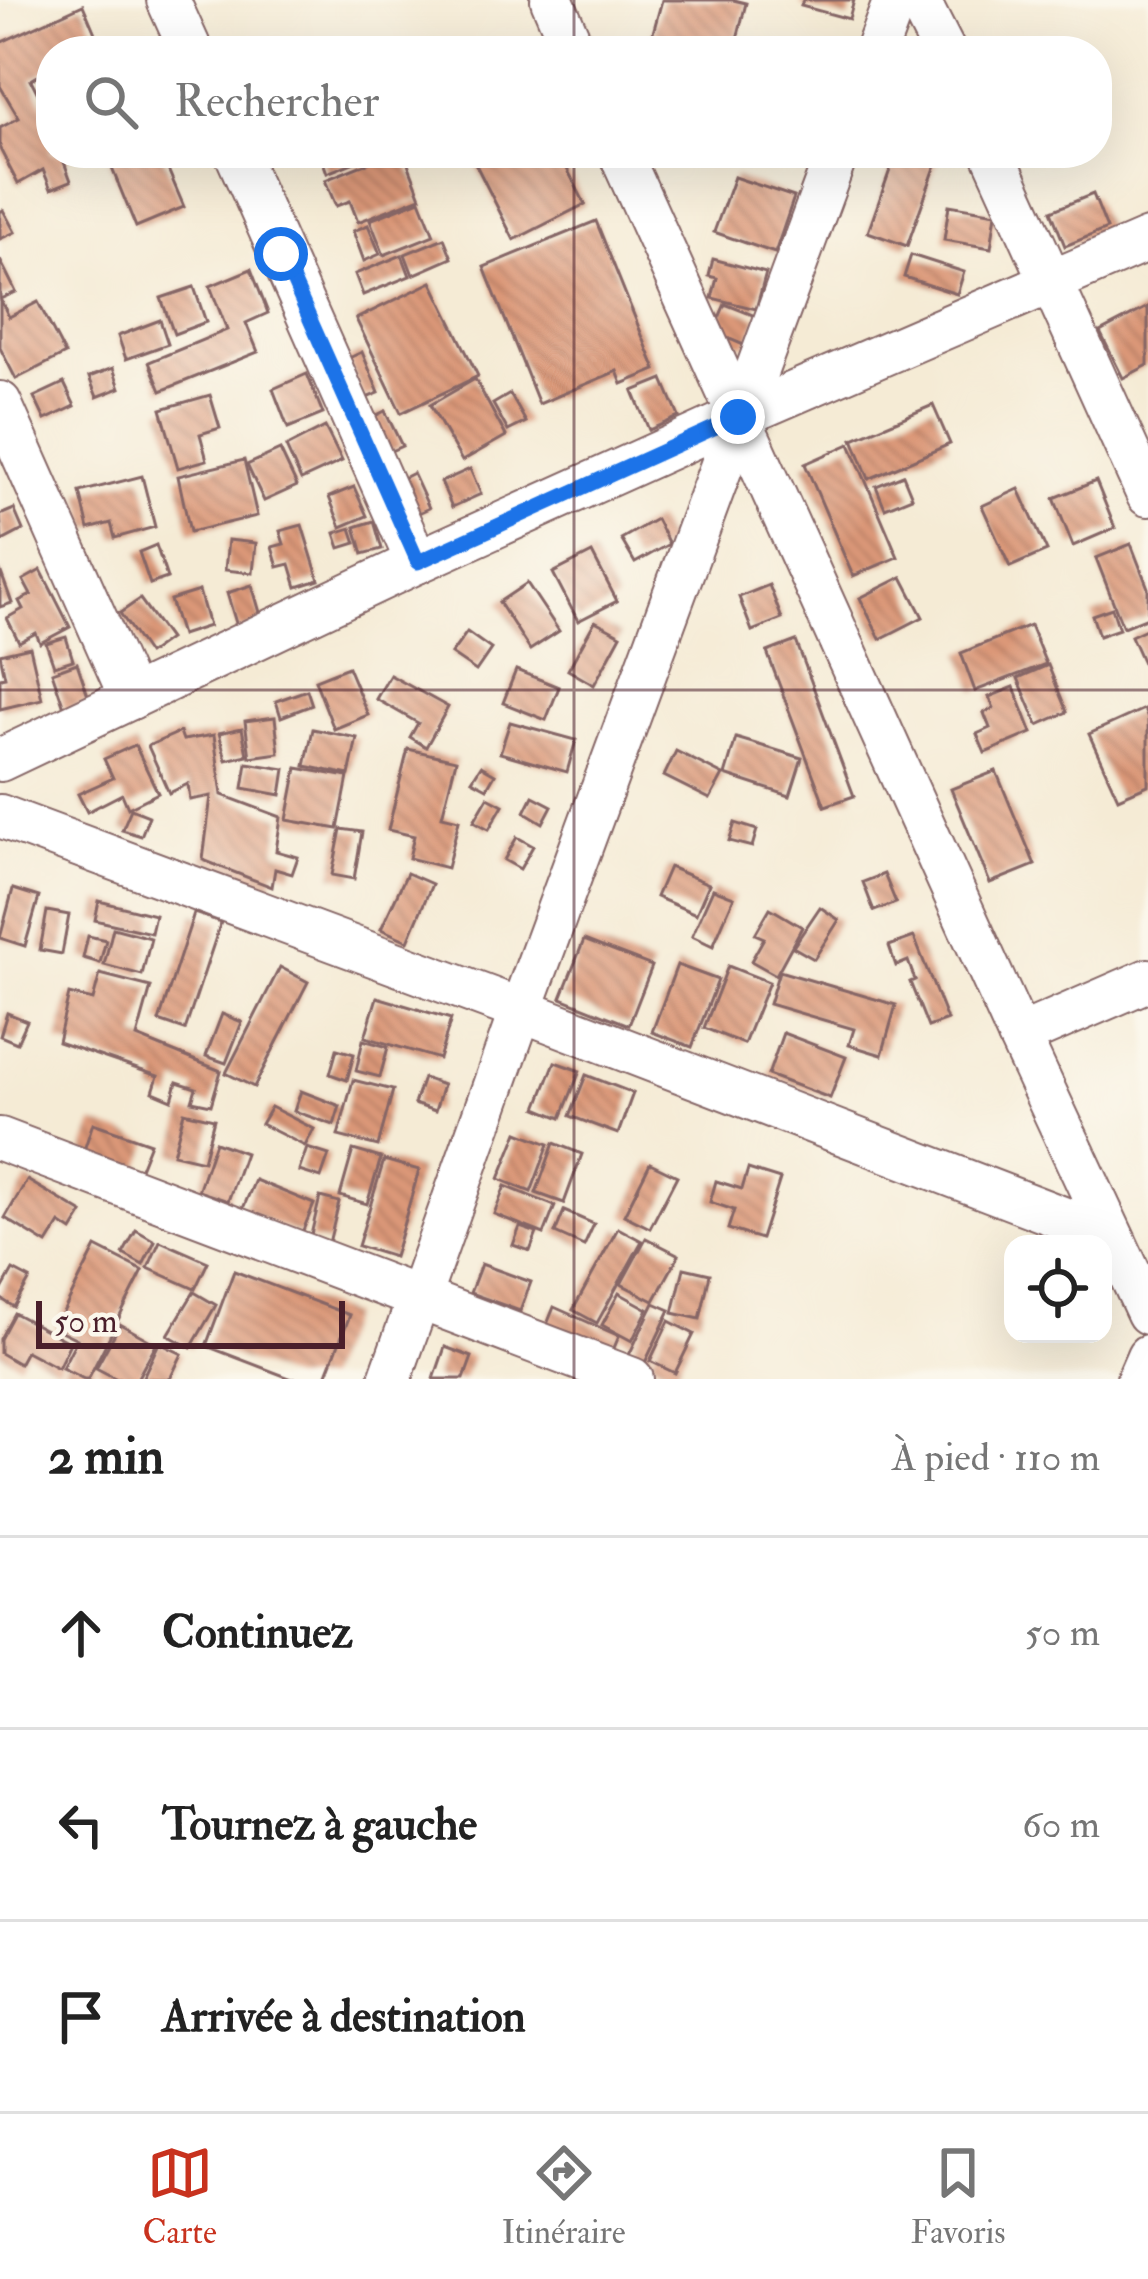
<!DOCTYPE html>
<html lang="fr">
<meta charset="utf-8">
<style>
:root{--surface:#fff;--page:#f2f2f2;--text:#222;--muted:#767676;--line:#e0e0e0;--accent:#c8321e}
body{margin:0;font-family:"IM FELL Double Pica",serif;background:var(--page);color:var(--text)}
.controls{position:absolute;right:36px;bottom:36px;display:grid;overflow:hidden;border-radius:24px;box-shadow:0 12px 48px #0002}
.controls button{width:108px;height:108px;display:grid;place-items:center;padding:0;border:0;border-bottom:3px solid var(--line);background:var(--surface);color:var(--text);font:60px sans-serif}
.scale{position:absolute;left:36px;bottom:30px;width:309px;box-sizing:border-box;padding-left:12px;border:6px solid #4a1f2b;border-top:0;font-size:33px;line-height:42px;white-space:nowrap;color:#4a1f2b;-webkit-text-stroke:9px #fbf7ec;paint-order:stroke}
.stop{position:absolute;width:36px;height:36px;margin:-27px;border:9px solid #1a73e8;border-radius:50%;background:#fff}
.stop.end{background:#1a73e8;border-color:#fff;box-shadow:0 3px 12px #0008}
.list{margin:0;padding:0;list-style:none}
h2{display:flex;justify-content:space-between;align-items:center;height:156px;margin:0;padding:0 48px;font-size:51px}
h2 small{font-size:39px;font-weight:400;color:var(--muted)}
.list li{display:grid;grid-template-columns:78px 1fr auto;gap:36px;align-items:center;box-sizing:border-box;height:192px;padding:0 48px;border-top:3px solid var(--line)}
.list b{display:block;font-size:45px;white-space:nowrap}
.list em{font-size:39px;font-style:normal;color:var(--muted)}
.icon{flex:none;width:66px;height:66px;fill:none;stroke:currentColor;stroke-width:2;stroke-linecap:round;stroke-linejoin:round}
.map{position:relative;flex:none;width:1148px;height:1379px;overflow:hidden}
.search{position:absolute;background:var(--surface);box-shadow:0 12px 48px #0002;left:36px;right:36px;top:36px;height:132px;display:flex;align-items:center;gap:30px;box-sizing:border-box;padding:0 42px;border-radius:48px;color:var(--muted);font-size:45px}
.sheet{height:732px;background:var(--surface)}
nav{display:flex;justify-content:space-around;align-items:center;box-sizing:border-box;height:168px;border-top:3px solid var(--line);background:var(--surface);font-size:33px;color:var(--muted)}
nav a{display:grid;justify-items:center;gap:6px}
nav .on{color:var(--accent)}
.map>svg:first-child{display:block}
.building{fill:url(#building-back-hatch)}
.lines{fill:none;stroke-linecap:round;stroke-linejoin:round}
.minor-casing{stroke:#866666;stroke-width:46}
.minor{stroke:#fff;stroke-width:42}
.route{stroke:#1a73e8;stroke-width:15}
.grid{fill:none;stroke:#4a1f2b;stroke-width:3;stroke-opacity:0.55}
</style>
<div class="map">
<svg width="1148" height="1379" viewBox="0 0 1148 1379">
<defs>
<pattern id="building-back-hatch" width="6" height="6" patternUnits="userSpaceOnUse" patternTransform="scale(3)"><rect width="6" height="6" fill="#db9878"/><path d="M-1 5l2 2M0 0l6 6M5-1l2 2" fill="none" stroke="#b47b63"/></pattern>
</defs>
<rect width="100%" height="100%" fill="#fbf7ec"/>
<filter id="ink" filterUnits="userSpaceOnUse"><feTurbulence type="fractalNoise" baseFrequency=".00833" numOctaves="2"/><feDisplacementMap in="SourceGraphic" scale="24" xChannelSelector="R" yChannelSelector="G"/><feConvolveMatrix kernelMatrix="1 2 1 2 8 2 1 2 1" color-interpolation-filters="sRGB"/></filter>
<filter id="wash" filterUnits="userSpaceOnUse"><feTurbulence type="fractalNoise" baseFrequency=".004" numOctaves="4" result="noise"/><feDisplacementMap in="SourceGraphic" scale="48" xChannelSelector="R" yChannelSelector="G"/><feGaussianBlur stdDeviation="2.7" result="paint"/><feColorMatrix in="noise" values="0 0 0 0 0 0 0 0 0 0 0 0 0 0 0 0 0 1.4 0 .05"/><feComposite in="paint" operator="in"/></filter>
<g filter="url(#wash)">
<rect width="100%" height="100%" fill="#f5ebd5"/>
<g id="blocks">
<g class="building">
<polygon points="662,0 733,0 746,3 734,51 648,51"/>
<polygon points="803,0 854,0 849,19 801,6"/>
<polygon points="83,5 100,45 87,51 51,51 51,68 31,80 51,119 51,153 68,153 70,157 64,162 71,181 51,189 43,170 18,184 0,149 0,128 19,118 0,86 0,43"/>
<polygon points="127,153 161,153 184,207 136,227 109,161"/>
<polygon points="320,153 357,153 360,160 327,173"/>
<polygon points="392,153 404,153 421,197 358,222 350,201 336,206 325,180"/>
<polygon points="474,153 559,153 585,204 514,240 471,155"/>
<polygon points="896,153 910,153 937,162 907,246 868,232"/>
<polygon points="734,177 794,197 775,253 714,232"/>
<polygon points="1093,194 1107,229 1065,246 1051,211"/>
<polygon points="420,200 434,235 384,255 370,220"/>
<polygon points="949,205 996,213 991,248 944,240"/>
<polygon points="3,210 15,232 0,239 0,212"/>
<polygon points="596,221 656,370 622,384 617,371 539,404 484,267"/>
<polygon points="368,225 380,254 364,261 353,231"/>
<polygon points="444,238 452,258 413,275 405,254"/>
<polygon points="402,255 410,276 363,295 355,274"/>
<polygon points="911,255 964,272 957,294 904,277"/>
<polygon points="713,259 766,273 756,309 712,298 717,278 709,276"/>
<polygon points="0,260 16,292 0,299"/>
<polygon points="251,269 268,313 246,323 258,352 161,391 149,362 227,330 210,286"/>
<polygon points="432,282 478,376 401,413 356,319"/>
<polygon points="194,287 206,322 174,334 161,298"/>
<polygon points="0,299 9,317 38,302 65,354 16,379 0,348"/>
<polygon points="725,304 758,317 746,346 713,332"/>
<polygon points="1148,307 1148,365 1123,378 1100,332"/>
<polygon points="160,320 168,344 126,359 118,336"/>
<polygon points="362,352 379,393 364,399 347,359"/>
<polygon points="113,368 120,388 97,397 89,377"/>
<polygon points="307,374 323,414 288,428 273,389"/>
<polygon points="475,379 506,436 462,461 430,405"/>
<polygon points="663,379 679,417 649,430 633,391"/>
<polygon points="64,383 75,406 45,420 34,397"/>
<polygon points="510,394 526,422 508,431 493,404"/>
<polygon points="210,395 220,428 200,434 207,460 178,468 161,409"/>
<polygon points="933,405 950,444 869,479 853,439"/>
<polygon points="385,411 402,446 386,453 369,419"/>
<polygon points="325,427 342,461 301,480 286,447"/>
<polygon points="850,444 898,557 853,576 805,464"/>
<polygon points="280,450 297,486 264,501 247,465"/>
<polygon points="244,460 257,516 190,532 178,476"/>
<polygon points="470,469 481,494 452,507 441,482"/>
<polygon points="413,473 429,508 405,519 389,485"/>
<polygon points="903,475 912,497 885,508 876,486"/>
<polygon points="142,476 155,527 115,538 111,523 89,529 80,492"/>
<polygon points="1096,481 1115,528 1073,546 1054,498"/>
<polygon points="354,487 367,516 341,527 329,497"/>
<polygon points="1019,489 1047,551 1010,567 982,506"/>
<polygon points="14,509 23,530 2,541 0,515"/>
<polygon points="656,519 669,544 635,563 621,539"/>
<polygon points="374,521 382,549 363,554 355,527"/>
<polygon points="302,525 319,580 297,587 290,564 278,567 272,547 284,544 280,531"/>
<polygon points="351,528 356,543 340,548 335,533"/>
<polygon points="228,540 256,543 253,573 225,570"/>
<polygon points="1131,544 1148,588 1148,617 1123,627 1096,558"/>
<polygon points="156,545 167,578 150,584 139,552"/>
<polygon points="592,553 617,601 578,621 553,573"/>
<polygon points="0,570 12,603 0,607"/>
<polygon points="41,570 70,627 40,643 36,633 19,642 7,618 23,609 19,601 31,595 23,580"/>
<polygon points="902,577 923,617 880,639 860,598"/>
<polygon points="527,583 559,631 530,650 499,602"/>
<polygon points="252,585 263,623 238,630 227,593"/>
<polygon points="769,585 782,619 752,631 739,597"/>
<polygon points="199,591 209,626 181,635 170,600"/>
<polygon points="140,599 169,639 148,654 120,613"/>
<polygon points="1112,608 1119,629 1099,636 1092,615"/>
<polygon points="595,621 621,635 594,685 568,670"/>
<polygon points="1030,625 1046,664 975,691 961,653"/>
<polygon points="1148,628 1148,674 1131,636"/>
<polygon points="467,632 491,649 476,671 451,654"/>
<polygon points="66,637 73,660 54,666 46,643"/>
<polygon points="796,641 854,796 825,806 767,652"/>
<polygon points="30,647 42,699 0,709 0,678 5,677 0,654"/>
<polygon points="77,663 90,701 65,710 52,672"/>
<polygon points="1048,665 1067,712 1038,725 1018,678"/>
<polygon points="348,667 368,715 334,729 315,680"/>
<polygon points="516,670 559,687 546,720 503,703"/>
<polygon points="390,675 448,707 426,747 410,737 418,723 376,699"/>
<polygon points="1014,687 1032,733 985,753 977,734 990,728 984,713 994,708 989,697"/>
<polygon points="307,690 312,705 281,717 276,701"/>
<polygon points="1144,709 1148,718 1148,785 1118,798 1089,734"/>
<polygon points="275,717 279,753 250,757 245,721"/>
<polygon points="510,722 576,740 567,772 500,753"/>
<polygon points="242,728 247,755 226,760 219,733"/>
<polygon points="313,729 357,738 349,775 305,766"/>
<polygon points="180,732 183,740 214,735 222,795 281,817 276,851 298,857 292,874 275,869 272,887 203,860 211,796 190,800 188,784 169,793 148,746"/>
<polygon points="736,738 802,758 790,796 725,775"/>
<polygon points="135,745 158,793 128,808 122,794 87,812 78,794 113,778 104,759"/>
<polygon points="408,749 456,760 442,816 459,820 447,868 409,858 414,836 388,830"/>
<polygon points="676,751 723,775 710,799 664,776"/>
<polygon points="247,763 285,769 281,795 243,788"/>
<polygon points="481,766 495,774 487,788 472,780"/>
<polygon points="297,768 348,777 338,829 287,820"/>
<polygon points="996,771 1035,865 990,883 951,789"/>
<polygon points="533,796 552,806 543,823 525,812"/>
<polygon points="488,797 503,805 489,829 474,821"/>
<polygon points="131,809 149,816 141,836 122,830"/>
<polygon points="735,823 757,830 752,847 729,841"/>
<polygon points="341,829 362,832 354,879 332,875"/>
<polygon points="517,837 533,846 520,869 504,860"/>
<polygon points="669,867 709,884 696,914 656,897"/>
<polygon points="407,873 432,884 408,941 381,929"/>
<polygon points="884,874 896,903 874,911 863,882"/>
<polygon points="13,889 39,897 25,946 0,938"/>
<polygon points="713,889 734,897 713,946 692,936"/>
<polygon points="99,901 155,915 151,933 95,920"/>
<polygon points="820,907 839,920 814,959 793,947"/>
<polygon points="770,908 802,927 776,975 751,961 764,938 755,934"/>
<polygon points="47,911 69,915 62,954 40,950"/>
<polygon points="194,913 221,922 185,1030 159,1021"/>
<polygon points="113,928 151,938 142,975 104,965"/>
<polygon points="88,936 106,940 100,963 83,958"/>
<polygon points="914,937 947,1020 928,1027 910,982 915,980 908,961 896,966 889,946"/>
<polygon points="584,940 652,966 629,1025 561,998"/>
<polygon points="677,965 718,980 692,1047 652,1032"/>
<polygon points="728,966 769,982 744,1044 704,1028"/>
<polygon points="280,967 308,982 254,1087 226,1073"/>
<polygon points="779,971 896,1005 882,1055 849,1045 854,1029 769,1004"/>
<polygon points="100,974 151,987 137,1037 221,1071 211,1105 192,1101 196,1088 177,1082 172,1100 153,1092 158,1076 58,1042 69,994 93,1000"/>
<polygon points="377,997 451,1019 439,1059 365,1037"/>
<polygon points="7,1013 27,1021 17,1043 0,1036"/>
<polygon points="222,1014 242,1022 226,1063 206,1056"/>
<polygon points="783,1033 846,1057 830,1098 768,1075"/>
<polygon points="363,1040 388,1047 380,1077 356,1071"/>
<polygon points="337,1049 354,1054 347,1080 330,1074"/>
<polygon points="555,1062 580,1071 561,1118 537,1108"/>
<polygon points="586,1075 633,1093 618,1134 570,1116"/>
<polygon points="423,1078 443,1085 435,1111 414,1104"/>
<polygon points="353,1080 393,1090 378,1146 338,1136"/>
<polygon points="301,1091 340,1106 334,1125 294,1111"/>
<polygon points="271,1107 314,1129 305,1146 261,1124"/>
<polygon points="184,1112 214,1119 203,1161 173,1154"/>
<polygon points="93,1123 150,1143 138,1173 83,1153"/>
<polygon points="518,1132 549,1144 531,1192 499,1179"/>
<polygon points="215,1142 245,1153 228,1201 198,1191"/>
<polygon points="554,1143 582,1154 564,1203 536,1193"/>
<polygon points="307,1148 329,1155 321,1178 299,1171"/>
<polygon points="353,1150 381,1158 367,1204 340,1196"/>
<polygon points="384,1160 419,1170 394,1257 358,1246"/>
<polygon points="650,1163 677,1176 650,1228 624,1215"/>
<polygon points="748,1169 780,1179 761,1239 728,1229 734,1210 710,1202 716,1181 742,1189"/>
<polygon points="27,1180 83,1213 72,1231 60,1223 47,1244 5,1218"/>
<polygon points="255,1180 314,1204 301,1235 242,1211"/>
<polygon points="505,1186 555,1206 544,1234 494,1214"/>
<polygon points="320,1197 339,1202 329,1243 310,1239"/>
<polygon points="564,1211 594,1224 584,1246 555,1233"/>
<polygon points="520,1227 537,1233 530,1251 513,1245"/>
<polygon points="618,1228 642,1241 597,1323 573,1310"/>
<polygon points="136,1230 155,1241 143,1265 123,1254"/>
<polygon points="646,1238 679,1255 654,1301 621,1284"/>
<polygon points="160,1241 208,1262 195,1289 148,1268"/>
<polygon points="96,1247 143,1271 88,1379 84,1379 62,1368 77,1339 55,1328"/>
<polygon points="481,1264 531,1282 520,1311 470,1293"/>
<polygon points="684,1268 710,1274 700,1319 673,1313"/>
<polygon points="13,1270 30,1279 14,1307 0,1298 0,1293"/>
<polygon points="234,1271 350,1315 325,1379 292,1379 206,1346"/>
<polygon points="194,1292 216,1305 191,1348 168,1335"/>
<polygon points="619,1293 648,1309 632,1341 602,1325"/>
<polygon points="654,1303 670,1310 643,1367 627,1359"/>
<polygon points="554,1307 619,1336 611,1355 546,1327"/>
<polygon points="14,1313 70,1343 58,1368 26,1351 19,1364 0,1353 0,1339"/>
<polygon points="669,1321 694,1334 675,1373 650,1361"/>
<polygon points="120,1324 156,1344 137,1379 117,1379 96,1368"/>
<polygon points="159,1343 182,1354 170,1379 142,1379"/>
<polygon points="445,1347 472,1357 464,1379 434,1379"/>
</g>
</g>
</g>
<g filter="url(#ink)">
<use href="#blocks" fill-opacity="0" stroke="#866666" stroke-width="3"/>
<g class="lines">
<g class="minor-casing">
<g id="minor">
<polyline points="168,0 191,51"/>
<polyline points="552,0 574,51"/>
<polyline points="918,0 944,51"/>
<polyline points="876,51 895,0"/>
<polyline points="236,153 417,562"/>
<polyline points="620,153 1019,1036 1148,1313"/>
<polyline points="993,153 1148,495"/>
<polyline points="0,403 131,698"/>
<polyline points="0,760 417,562 738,417 1148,240"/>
<polyline points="0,816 521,1010 1112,1237"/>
<polyline points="1019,1036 1148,980"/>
<polyline points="0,1139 632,1379"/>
<polyline points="390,1379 521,1010 837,153"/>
<polyline points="1138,1379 1148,1356"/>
</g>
</g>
<use href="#minor" class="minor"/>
</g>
</g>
<g class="lines" filter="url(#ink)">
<polyline class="route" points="281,254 418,562 738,417"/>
</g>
<path class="grid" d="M574 0V51M574 153V1379M0 690H1148"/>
</svg>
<div class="controls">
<button><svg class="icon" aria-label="locate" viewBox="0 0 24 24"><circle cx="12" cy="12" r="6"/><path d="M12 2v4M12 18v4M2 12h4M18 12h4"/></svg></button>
</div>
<div class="scale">50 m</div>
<div class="stop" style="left:281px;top:254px"></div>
<div class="stop end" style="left:738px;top:417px"></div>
<div class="search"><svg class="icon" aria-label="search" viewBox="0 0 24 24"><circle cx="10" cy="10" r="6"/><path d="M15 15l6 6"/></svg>Rechercher</div>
</div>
<section class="sheet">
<h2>2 min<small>À pied · 110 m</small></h2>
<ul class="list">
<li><svg class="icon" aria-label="ahead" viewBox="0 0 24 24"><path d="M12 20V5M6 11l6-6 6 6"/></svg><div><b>Continuez</b></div><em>50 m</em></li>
<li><svg class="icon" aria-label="left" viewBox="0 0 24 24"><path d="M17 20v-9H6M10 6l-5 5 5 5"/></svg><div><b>Tournez à gauche</b></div><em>60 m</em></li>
<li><svg class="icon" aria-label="arrive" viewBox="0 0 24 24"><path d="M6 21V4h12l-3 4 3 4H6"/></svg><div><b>Arrivée à destination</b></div></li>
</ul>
</section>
<nav>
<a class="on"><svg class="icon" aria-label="map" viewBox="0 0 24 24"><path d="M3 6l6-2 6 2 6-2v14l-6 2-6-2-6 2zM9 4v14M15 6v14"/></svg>Carte</a>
<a><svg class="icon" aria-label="directions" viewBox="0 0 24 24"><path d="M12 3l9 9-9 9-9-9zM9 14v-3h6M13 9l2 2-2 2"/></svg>Itinéraire</a>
<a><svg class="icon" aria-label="saved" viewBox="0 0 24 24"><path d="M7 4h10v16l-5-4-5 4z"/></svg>Favoris</a>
</nav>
